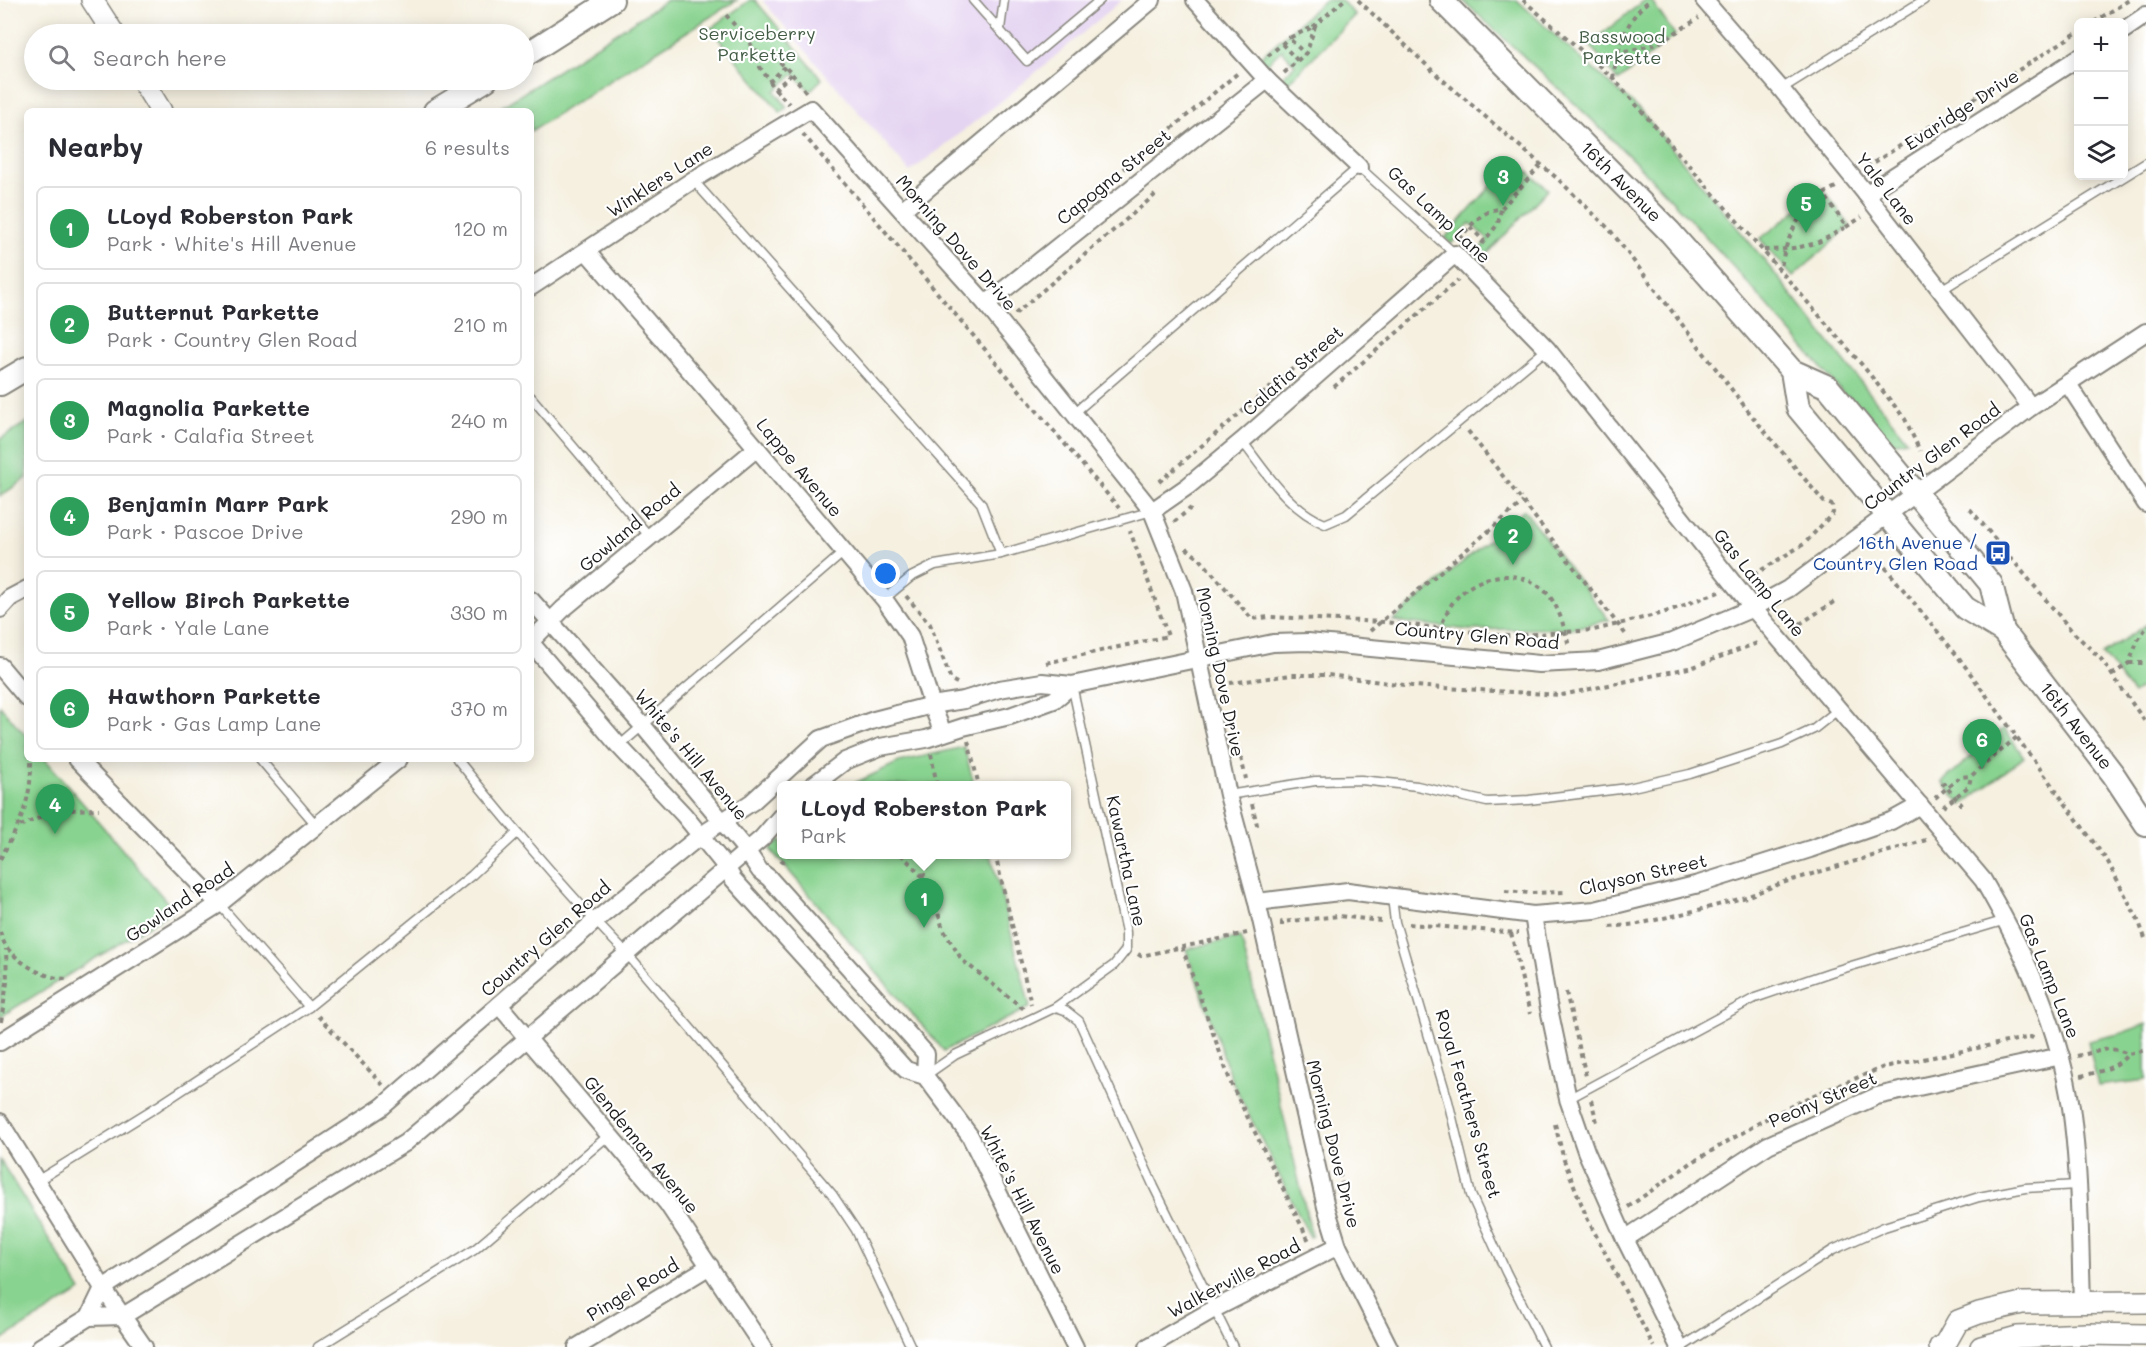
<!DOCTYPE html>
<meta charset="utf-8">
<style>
:root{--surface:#fff;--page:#f2f2f3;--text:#2b2b33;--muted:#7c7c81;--line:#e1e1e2;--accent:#1f6fb2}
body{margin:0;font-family:Mali,sans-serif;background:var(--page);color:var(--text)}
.controls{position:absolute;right:18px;top:18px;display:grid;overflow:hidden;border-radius:9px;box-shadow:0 3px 15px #0003}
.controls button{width:54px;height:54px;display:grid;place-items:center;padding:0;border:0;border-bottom:2px solid var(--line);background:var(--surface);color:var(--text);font:30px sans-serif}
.you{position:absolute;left:886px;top:574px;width:21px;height:21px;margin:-15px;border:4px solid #fff;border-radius:50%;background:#1a73e8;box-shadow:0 0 0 9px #1a73e833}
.badge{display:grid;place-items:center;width:39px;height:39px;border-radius:50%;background:var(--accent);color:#fff;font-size:20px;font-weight:700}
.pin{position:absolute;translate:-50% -50px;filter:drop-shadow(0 2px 3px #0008)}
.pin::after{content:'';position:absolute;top:32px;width:21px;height:18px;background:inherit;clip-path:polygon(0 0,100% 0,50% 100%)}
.popup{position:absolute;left:777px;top:781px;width:294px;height:78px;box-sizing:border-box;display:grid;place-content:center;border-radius:9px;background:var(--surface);filter:drop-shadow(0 2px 4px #0005);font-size:20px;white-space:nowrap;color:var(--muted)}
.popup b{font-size:22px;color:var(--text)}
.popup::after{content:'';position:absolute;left:50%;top:100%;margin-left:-12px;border:12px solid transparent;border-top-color:var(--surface)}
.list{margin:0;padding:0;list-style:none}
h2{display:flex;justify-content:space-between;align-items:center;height:78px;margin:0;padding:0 24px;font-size:26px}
h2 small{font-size:20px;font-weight:400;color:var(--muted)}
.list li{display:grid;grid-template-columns:39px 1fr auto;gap:18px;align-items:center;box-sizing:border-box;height:84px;margin:0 12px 12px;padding:0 12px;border:2px solid var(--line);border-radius:9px}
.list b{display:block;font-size:22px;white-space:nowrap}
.list p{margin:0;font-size:20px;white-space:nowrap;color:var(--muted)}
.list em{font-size:20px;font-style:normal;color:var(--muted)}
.icon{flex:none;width:33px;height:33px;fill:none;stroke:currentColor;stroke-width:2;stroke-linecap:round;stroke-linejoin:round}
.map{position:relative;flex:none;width:2146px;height:1347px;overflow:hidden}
.search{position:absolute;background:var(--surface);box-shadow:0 3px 15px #0003;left:24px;top:24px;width:510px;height:66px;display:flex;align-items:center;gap:15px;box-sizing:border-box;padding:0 21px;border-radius:33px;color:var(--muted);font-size:22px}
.panel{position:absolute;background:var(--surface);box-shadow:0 3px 15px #0003;left:24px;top:108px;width:510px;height:654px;border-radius:9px}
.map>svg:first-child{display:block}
.built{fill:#e4d3f1}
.green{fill:#89d390;stroke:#527856;stroke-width:1.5}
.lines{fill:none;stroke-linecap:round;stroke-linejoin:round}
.service-casing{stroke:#88867e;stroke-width:11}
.minor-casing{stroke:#88867e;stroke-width:20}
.tertiary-casing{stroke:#88867e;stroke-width:24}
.secondary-casing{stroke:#88867e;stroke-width:26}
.path{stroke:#88867e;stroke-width:4;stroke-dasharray:4.5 4.5;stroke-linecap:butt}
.service{stroke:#fff;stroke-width:8}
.minor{stroke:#fff;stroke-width:16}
.tertiary{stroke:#fff;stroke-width:21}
.secondary{stroke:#fff;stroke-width:22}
.labels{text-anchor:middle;stroke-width:4.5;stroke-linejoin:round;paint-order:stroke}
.park-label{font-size:18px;fill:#425c45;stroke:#fff}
.street-label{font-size:18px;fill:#1c1c1c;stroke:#fff}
.transit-label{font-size:18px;fill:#164399;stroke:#fff;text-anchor:end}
</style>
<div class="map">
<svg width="2146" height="1347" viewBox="0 0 2146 1347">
<rect width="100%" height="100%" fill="#fff"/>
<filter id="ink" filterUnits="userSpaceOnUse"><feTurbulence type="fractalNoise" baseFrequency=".0167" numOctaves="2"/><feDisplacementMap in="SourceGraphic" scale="12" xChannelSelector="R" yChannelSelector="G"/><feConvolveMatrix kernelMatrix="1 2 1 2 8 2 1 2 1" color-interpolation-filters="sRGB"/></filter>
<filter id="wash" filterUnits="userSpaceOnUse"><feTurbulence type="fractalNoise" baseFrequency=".008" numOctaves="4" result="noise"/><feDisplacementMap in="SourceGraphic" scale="24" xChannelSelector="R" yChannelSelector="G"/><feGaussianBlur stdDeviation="1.35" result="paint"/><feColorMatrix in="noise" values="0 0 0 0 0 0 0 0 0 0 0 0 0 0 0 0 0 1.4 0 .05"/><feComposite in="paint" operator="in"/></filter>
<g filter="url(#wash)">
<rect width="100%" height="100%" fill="#f5f0e0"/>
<polygon class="built" points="765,0 1122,0 1009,95 910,172 763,1"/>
<g class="green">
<polygon points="667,0 737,0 531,131 531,111 495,111"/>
<polygon points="750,0 755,0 822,79 810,91 794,74 775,91 787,107 781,113 710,29"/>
<polygon points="1325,0 1341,0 1355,15 1282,89 1276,83 1295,65 1282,50 1263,67 1257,60"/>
<path d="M1462 0H1517L1561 41 1640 110 1755 249 1907 440 1886 444C1818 364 1751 284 1679 208 1611 134 1536 68 1462 0Z"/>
<polygon points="1645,0 1651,0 1675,35 1618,81 1589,44"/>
<polygon points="1514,160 1548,189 1475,267 1470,261 1488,240 1470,223 1451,244 1445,238"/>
<polygon points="1823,189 1850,226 1793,277 1760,239"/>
<polygon points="27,422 27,478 0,496 0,439"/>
<polygon points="1524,510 1609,620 1574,628 1469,630 1393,621"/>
<polygon points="2146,625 2146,684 2133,694 2102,654"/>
<polygon points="0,706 27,737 27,759 45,759 174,910 0,1017"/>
<polygon points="2004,728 2024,757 1962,805 1942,782"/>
<polygon points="964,747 974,785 851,785 899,762"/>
<polygon points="781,840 782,854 991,855 1030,1007 944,1051 770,849"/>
<polygon points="1241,937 1312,1236 1310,1237 1232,1081 1186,949"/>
<polygon points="2146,1024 2146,1080 2098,1086 2088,1041 2119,1034"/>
<polygon points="0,1160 81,1291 0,1341"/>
</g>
</g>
<g filter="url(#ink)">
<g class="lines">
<g class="service-casing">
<g id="service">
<polyline points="973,0 1027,61 1100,0"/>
<polyline points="1000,29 1004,0"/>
<polyline points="1781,89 1924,0"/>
<polyline points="693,180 981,503 1001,554"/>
<polyline points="1941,290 2146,163"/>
<polyline points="531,397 650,537"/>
<polyline points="1073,414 1359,167 1455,254"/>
<path d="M1242 441C1266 472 1288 509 1325 524L1346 515 1547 349"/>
<polyline points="884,599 911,577 935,565 1001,554 1152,511"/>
<polyline points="619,746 844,552"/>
<polyline points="260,759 317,826"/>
<path d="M457 759C511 826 566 892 627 954L832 1194 856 1230 911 1347"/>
<polyline points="1228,795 1315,781 1361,780 1417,786 1487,802 1529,800 1628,788 1690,774 1782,744 1814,729 1839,709"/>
<polyline points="1392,897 1395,922 1448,1101 1471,1195 1506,1272 1544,1347"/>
<polyline points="219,904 309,1007"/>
<polyline points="1056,1007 1065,1010 1079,1021 1154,1187 1233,1347"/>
<polyline points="925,1076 955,1055 1056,1007 1114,965 1126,950 1126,932 1072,685"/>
<polyline points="1568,1099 1755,998 1831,972 2006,920"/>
<polyline points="37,1181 158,1106 309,1007 472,875 517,833"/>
<polyline points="318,1347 474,1250 609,1135"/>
<polyline points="1682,1347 1833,1250 1884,1227 1979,1197 2025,1188 2077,1185"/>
</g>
</g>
<g class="minor-casing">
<g id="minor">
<polyline points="1195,0 1267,80 1359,167"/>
<polyline points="1704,0 1781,89 1866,194 2031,407"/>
<polyline points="2124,30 2146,15"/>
<polyline points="1866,194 2078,58"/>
<polyline points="902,210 1152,0"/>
<polyline points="587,252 749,439 884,599 910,636 932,705 943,733"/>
<polyline points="531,287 693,180 811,109 986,304 1152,511 1184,591 1228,795 1257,902 1326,1207 1338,1246 1389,1347"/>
<polyline points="986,304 1267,80"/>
<polyline points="2068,384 2146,504"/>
<path d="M1152 511 1188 486 1242 441 1455 254 1547 349 1753 608 1983 880C2026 954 2064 1037 2073 1123 2080 1182 2080 1243 2082 1302"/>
<polyline points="531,600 643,726 746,850 760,871 769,878 926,1054 925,1076"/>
<polyline points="0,609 10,598 27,589"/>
<polyline points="531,641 563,609 757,448"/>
<polyline points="531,643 619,746 684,815 726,867 733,879 906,1070 925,1076 970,1136 1075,1347"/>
<polyline points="0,666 27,698"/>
<polyline points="77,759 219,904"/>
<polyline points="812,786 845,761 880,747 926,739 963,727 1010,716 1054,700 1072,685"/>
<polyline points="1257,902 1348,891 1533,915 1595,910 1699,884 1810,849 1891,821 1920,805"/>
<polyline points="1533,915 1548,1004 1568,1099 1586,1151 1625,1239 1679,1347"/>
<polyline points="499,1005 667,1203 763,1347"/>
<polyline points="0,1042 219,904 399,759"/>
<polyline points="0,1122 103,1288 144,1347"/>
<polyline points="1625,1239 1768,1145 1877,1096 2061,1056"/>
<polyline points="89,1317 103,1288 382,1107 595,921 700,836 752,802 821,739 874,720 932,705 964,700 999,689 1042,682 1072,685 1273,643 1308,642 1539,664 1598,661 1672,642 1753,608 1788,589 2031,407 2146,332"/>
<polyline points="40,1347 89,1317 123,1316 405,1143 762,838 782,815"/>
<polyline points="577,1347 710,1266"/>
<polyline points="1148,1347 1214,1309 1338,1246"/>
</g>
</g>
<g class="tertiary-casing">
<g id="tertiary">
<polyline points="92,0 114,34"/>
<polyline points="142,80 161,111"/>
<polyline points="1940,1347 1945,1344 1958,1321 1979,1313 2022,1303 2146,1302"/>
<polyline points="1981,1347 2017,1337 2086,1334 2146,1335"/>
</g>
</g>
<g class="secondary-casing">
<g id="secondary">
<polyline points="1441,0 1670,232 1792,371 1828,387 1991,584 2003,631"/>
<polyline points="524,56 612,0"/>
<polyline points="435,111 486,80"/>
<polyline points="1792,371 1798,408 1965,608 2003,631 2113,774 2146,824"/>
<polyline points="0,384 27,368"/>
</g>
</g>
<g class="path">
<polyline points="1358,0 1437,75 1559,180 1610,230 1752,416 1824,502 1832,505 1833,513 1804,544 1750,577"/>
<polyline points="1523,0 1613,78 1863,366 1905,419 1920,451"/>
<polyline points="726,15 759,54 760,67 775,89 792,74 775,57 759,54"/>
<polyline points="2094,22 2129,0"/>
<polyline points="1313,27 1344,0"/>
<polyline points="1282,44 1298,61"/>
<polyline points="1268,56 1290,37"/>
<polyline points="1589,57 1617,53 1657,44 1699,18"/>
<polyline points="1284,73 1307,52 1315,26 1289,38 1305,54"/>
<polyline points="792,74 807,93"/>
<path d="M1613 78C1618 48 1625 19 1650 0"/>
<polyline points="769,82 785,67"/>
<polyline points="775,89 789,104"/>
<polyline points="803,134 1119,508"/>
<polyline points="1867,167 2078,32"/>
<polyline points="1123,169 1239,72"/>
<polyline points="1824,194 1837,186"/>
<polyline points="1470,227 1484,241"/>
<polyline points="1846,227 1862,217"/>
<path d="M1459 239C1471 226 1482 209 1501 209L1540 166"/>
<path d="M1764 250C1781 250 1800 248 1816 243 1826 239 1836 232 1846 227L1824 194C1819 198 1813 201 1809 206 1794 222 1784 247 1781 268"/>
<polyline points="1476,251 1498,224 1501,209"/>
<polyline points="1015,314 1155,195"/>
<polyline points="1334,387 1458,280"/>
<polyline points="1468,431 1627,636"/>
<polyline points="1159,482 1337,331"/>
<polyline points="1970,509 2072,631 2101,659 2146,723"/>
<polyline points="1174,522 1191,508"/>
<polyline points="1186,548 1201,560 1252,619 1270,617 1384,622 1508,636 1594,630 1663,613 1719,592"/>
<polyline points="1885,567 1959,658 2108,862 2139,922 2146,941"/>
<polyline points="906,596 930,624 951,680 957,683"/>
<polyline points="1792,629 1837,600"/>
<polyline points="1370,631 1523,502"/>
<path d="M1436 639C1441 627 1446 611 1454 601 1476 574 1517 566 1545 591 1559 605 1564 627 1569 646"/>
<polyline points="1046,663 1168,636 1130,531"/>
<polyline points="2129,663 2146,663"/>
<polyline points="2112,675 2129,663 2138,640 2146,628"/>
<polyline points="1223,686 1223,684 1291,675 1328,675 1412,686 1562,695 1693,667 1760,642"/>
<polyline points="968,741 979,786"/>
<polyline points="1239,749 1246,779"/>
<polyline points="931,754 937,786"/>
<polyline points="1942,782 1962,805"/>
<polyline points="1935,798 1960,777 1971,776 2017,737"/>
<polyline points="1252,804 1258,829"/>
<polyline points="1943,807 1969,786 1971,776"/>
<polyline points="20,826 51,813 72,810 99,809"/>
<polyline points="901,854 923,877 931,890 943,929 962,960 1024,1009"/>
<polyline points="995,854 1031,1004"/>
<path d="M0 859C20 824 32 801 31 759"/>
<polyline points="781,863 789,854"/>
<polyline points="923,877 931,854"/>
<polyline points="1505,891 1529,893 1566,892"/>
<polyline points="1409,924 1518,933"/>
<polyline points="1282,926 1282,922 1339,916 1381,921"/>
<polyline points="1610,927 1638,924 1707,908 1746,897 1782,883 1926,840"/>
<path d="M0 932C2 937 4 945 8 949 22 965 44 978 66 979"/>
<polyline points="1511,933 1530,1014"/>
<polyline points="1182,947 1232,1086 1310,1243"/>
<polyline points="1138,954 1141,956 1247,933"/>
<polyline points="1566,992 1586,1076"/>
<polyline points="318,1016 383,1085"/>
<polyline points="1,1022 7,982 6,949"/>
<polyline points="2077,1056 2108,1049 2118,1050 2128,1054 2146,1050"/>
<path d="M2081 1076C2098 1072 2116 1069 2128 1054"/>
<polyline points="1591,1100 1597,1122"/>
<polyline points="1555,1124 1564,1160 1587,1218 1654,1347"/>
<polyline points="1331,1138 1351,1221"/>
<polyline points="1628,1207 1691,1163 1764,1120 1809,1097 1884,1067 2031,1037 2036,1040"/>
</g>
<use href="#service" class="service"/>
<use href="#minor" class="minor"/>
<use href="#tertiary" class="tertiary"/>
<use href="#secondary" class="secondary"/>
</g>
</g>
<defs>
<g id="bus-square" transform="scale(1.35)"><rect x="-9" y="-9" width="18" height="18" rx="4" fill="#1a4fb4" stroke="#fff"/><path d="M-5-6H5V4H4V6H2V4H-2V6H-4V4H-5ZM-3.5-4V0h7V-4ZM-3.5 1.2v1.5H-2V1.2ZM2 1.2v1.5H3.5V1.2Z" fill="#fff"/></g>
</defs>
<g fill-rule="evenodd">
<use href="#bus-square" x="1998" y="553"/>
</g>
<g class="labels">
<g class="park-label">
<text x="757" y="40">Serviceberry<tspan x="757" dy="21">Parkette</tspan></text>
<text x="1622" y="43">Basswood<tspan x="1622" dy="21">Parkette</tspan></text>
</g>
<g class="street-label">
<text transform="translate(1962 110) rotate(-33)" y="6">Evaridge Drive</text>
<text transform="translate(1114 177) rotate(-39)" y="6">Capogna Street</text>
<text transform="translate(660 180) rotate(-33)" y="6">Winklers Lane</text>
<text transform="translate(1621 182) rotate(45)" y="6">16th Avenue</text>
<text transform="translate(1886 189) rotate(52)" y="6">Yale Lane</text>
<text transform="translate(1439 215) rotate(43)" y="6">Gas Lamp Lane</text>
<text transform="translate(956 243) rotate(49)" y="6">Morning Dove Drive</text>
<text transform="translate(1293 371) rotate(-41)" y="6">Calafia Street</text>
<text transform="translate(1932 457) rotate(-37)" y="6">Country Glen Road</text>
<text transform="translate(799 468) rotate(50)" y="6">Lappe Avenue</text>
<text transform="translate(630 528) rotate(-40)" y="6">Gowland Road</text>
<text transform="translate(1759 583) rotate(51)" y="6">Gas Lamp Lane</text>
<text transform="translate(1477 636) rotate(5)" y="6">Country Glen Road</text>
<text transform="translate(1220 672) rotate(78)" y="6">Morning Dove Drive</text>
<text transform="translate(2076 726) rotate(52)" y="6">16th Avenue</text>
<text transform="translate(691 755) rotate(50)" y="6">White's Hill Avenue</text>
<text transform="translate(1126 861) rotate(78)" y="6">Kawartha Lane</text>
<text transform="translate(1643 875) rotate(-13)" y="6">Clayson Street</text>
<text transform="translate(180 903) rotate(-34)" y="6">Gowland Road</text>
<text transform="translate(546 939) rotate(-41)" y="6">Country Glen Road</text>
<text transform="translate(2049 976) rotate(68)" y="6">Gas Lamp Lane</text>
<text transform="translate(1823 1100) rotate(-23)" y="6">Peony Street</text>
<text transform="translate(1468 1104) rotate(74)" y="6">Royal Feathers Street</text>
<text transform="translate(1333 1144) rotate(76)" y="6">Morning Dove Drive</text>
<text transform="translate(641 1145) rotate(51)" y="6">Glendennan Avenue</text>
<text transform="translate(1022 1200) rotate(63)" y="6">White's Hill Avenue</text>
<text transform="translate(1234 1279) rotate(-28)" y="6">Walkerville Road</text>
<text transform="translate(633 1290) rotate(-31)" y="6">Pingel Road</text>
</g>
<g class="transit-label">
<text x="1978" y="549">16th Avenue /<tspan x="1978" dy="21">Country Glen Road</tspan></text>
</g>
</g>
</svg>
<div class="controls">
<button>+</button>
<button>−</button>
<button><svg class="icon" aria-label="layers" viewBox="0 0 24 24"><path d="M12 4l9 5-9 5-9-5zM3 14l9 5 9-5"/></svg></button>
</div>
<div class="you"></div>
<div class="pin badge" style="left:924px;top:928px;background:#2e9e5b">1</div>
<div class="popup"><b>LLoyd Roberston Park</b>Park</div>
<div class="pin badge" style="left:1513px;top:565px;background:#2e9e5b">2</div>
<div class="pin badge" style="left:1503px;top:206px;background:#2e9e5b">3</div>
<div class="pin badge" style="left:55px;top:834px;background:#2e9e5b">4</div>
<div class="pin badge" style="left:1806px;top:233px;background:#2e9e5b">5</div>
<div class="pin badge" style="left:1982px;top:769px;background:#2e9e5b">6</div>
<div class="search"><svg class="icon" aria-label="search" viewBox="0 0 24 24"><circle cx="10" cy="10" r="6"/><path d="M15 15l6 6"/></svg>Search here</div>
<section class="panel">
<h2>Nearby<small>6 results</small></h2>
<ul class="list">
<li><span class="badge" style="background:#2e9e5b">1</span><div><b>LLoyd Roberston Park</b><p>Park · White's Hill Avenue</p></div><em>120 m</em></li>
<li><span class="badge" style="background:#2e9e5b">2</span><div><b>Butternut Parkette</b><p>Park · Country Glen Road</p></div><em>210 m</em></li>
<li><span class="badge" style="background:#2e9e5b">3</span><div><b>Magnolia Parkette</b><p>Park · Calafia Street</p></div><em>240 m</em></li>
<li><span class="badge" style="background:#2e9e5b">4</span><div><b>Benjamin Marr Park</b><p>Park · Pascoe Drive</p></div><em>290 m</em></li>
<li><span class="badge" style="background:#2e9e5b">5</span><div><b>Yellow Birch Parkette</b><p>Park · Yale Lane</p></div><em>330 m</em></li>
<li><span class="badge" style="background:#2e9e5b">6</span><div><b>Hawthorn Parkette</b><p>Park · Gas Lamp Lane</p></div><em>370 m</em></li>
</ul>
</section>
</div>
